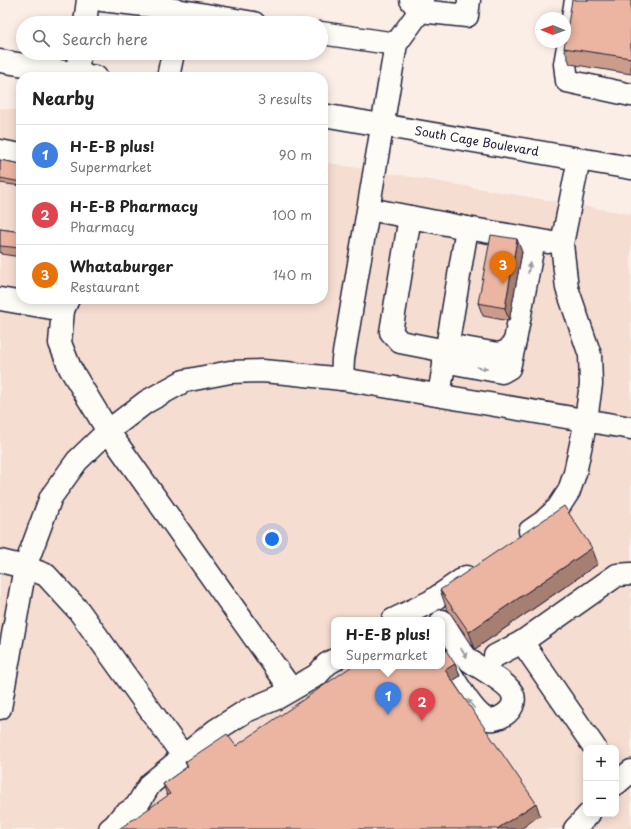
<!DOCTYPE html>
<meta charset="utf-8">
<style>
:root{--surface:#fff;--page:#f6f6f6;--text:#222;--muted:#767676;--line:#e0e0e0;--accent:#22223b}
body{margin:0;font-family:"Playpen Sans",sans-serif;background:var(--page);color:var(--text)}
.controls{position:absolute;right:12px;bottom:12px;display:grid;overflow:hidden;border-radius:8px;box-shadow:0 2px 10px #0003}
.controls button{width:36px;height:36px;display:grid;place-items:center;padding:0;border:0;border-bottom:1px solid var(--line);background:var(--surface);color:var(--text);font:20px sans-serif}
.compass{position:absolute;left:535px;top:12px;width:36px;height:36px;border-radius:50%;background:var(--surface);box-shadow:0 2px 10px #0003;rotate:271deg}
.you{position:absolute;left:272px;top:539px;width:14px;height:14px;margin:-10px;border:3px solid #fff;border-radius:50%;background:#1a73e8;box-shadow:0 0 0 6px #1a73e833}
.badge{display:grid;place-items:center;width:26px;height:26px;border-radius:50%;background:var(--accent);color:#fff;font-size:13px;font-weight:700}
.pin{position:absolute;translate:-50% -33px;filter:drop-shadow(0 1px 2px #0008)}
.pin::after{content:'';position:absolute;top:21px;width:14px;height:12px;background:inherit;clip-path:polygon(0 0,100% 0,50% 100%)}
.popup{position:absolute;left:331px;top:617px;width:114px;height:52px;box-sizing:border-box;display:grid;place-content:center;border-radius:8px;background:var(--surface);filter:drop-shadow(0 1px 3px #0005);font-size:13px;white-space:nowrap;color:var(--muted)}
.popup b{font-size:15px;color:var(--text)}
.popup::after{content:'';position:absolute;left:50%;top:100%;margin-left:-8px;border:8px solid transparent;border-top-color:var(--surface)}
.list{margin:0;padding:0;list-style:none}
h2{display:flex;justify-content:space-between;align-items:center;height:52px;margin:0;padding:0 16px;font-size:17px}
h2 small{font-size:13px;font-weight:400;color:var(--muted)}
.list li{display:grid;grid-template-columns:26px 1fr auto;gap:12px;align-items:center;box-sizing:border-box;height:60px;padding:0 16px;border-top:1px solid var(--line)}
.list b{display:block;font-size:15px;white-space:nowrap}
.list p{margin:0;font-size:13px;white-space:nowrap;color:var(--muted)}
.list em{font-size:13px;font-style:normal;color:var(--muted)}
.icon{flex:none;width:22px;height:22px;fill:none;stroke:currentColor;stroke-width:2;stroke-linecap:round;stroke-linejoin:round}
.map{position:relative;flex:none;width:631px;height:829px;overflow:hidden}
.search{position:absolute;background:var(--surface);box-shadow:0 2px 10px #0003;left:16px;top:16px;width:312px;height:44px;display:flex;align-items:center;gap:10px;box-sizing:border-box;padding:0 14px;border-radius:22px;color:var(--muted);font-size:15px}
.panel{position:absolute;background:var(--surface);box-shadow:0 2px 10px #0003;left:16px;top:72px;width:312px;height:232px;border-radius:16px}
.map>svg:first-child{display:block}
.built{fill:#f6ddd1;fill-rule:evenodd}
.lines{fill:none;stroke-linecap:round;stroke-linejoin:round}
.minor-casing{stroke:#22223b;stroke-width:25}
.major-casing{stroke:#22223b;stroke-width:25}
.minor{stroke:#fdfcf7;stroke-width:22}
.major{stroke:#fdfcf7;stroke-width:22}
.wall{fill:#cb9c8a;stroke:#22223b}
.shaded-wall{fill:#a57f71;stroke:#22223b}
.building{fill:#ecb5a1;stroke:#22223b}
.oneway{fill:#9a9aa2}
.labels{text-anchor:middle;stroke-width:3;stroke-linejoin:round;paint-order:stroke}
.street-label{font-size:12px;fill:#22223b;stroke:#fdfcf7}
</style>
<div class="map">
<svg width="631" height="829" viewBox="0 0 631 829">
<rect width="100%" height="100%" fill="#faeee6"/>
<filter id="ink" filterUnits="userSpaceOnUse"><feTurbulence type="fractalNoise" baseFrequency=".025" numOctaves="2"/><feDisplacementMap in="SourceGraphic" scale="8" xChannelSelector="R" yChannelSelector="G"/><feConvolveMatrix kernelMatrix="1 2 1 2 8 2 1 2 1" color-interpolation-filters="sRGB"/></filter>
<g filter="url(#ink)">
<path class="built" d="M0 108 21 111V299H323V162L631 214V829H0ZM334 620H442V666H334ZM586 748H616V814H586Z"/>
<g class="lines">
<g class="minor-casing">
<g id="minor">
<polyline points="102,0 152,6 254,23"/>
<polyline points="411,0 420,11 467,16 469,0"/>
<polyline points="576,0 565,64 567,81 631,95"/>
<polyline points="85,23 88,0"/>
<polyline points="321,33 396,44"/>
<polyline points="76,74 80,53"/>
<polyline points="168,77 173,53"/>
<polyline points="0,151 21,155"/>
<polyline points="369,209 467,228 439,395"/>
<polyline points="410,217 391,332 400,342 446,351"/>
<polyline points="467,228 548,242"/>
<polyline points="0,299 63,310 68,299"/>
<polyline points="63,310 60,343 70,368 108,431 291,689"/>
<polyline points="447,345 498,354 508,351 515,341"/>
<polyline points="444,361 502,372 509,368 515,341 534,240"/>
<polyline points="342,379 343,359 396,44 420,11 422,0"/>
<polyline points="530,531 543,522 558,508 569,491 575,473 586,420 591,384 590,355 567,288 562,244 579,159"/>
<polyline points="0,561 25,567 46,575 79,611 184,757"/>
<polyline points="393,620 430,602 466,577"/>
<path d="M442 621C447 629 464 657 470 661 480 668 510 684 513 695 518 710 496 725 483 717 469 708 452 675 442 660"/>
<polyline points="522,642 595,748"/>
<polyline points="495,656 522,642 617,575 631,574"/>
<polyline points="0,708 25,567 51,497 77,461 108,431 146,402 184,381 230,372 262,371 286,373 342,379 631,428"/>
<polyline points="616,784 631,771"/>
<polyline points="110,829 115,825 122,816 136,807 150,784 216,730 246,711 277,698 317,675 327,664 334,660"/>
<polyline points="575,829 589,814"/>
</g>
</g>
<g class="major-casing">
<g id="major">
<polyline points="0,61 96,77"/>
<path id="s1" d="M323 115 631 168"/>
</g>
</g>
<use href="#minor" class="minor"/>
<use href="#major" class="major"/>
</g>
<g class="wall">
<polygon points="631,0 631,74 570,64 564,48"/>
<polygon points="0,160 21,164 21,186 0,183"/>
<polygon points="0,229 21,232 21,257 1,254 0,251"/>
<polygon points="522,252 509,321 483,316 478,303"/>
<polygon points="598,564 475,649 446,607 440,590"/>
<polygon points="455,664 460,676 453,681 540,815 167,795 163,784 187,767 185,762 236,746"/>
</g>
<g class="shaded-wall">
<polygon points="517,239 522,252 509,321 505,308"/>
<polygon points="592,548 598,564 475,649 469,632"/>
<polygon points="455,664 460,676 450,683 445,670"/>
<polygon points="536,803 540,815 521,829 497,829"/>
</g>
<g class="building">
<polygon points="572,0 631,0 631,58 564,48"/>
<polygon points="0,160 21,164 21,182 0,178"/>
<polygon points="0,229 21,232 21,248 0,246"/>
<polygon points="491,235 517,239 505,308 478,303"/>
<polygon points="564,506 592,548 469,632 440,590"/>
<polygon points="442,644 455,664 445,670 536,803 497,829 119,829 170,794 163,784 188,766 185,762 227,734 236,746 352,666 442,666"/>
</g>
<defs><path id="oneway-solid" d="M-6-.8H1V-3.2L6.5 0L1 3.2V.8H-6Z"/></defs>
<g class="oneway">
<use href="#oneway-solid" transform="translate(529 268) rotate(-80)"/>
<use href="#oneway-solid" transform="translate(482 368) rotate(10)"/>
<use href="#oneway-solid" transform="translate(464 653) rotate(56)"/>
<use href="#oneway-solid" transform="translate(471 704) rotate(-127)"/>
</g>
</g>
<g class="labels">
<g class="street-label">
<text dy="4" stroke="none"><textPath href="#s1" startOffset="156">South Cage Boulevard</textPath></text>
</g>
</g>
</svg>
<div class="controls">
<button>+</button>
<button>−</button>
</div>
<svg class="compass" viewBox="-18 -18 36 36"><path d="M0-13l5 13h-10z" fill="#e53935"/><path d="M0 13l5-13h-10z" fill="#767676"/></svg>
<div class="you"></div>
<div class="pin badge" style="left:388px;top:715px;background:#3f7fe0">1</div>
<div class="popup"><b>H-E-B plus!</b>Supermarket</div>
<div class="pin badge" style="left:422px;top:721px;background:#e0444e">2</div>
<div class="pin badge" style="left:503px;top:284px;background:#e8710a">3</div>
<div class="search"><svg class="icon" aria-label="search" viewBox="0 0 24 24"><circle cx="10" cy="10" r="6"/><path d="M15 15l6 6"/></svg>Search here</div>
<section class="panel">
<h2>Nearby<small>3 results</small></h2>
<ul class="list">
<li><span class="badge" style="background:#3f7fe0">1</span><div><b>H-E-B plus!</b><p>Supermarket</p></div><em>90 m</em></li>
<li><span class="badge" style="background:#e0444e">2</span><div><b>H-E-B Pharmacy</b><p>Pharmacy</p></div><em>100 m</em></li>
<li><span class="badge" style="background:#e8710a">3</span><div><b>Whataburger</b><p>Restaurant</p></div><em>140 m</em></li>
</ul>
</section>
</div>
